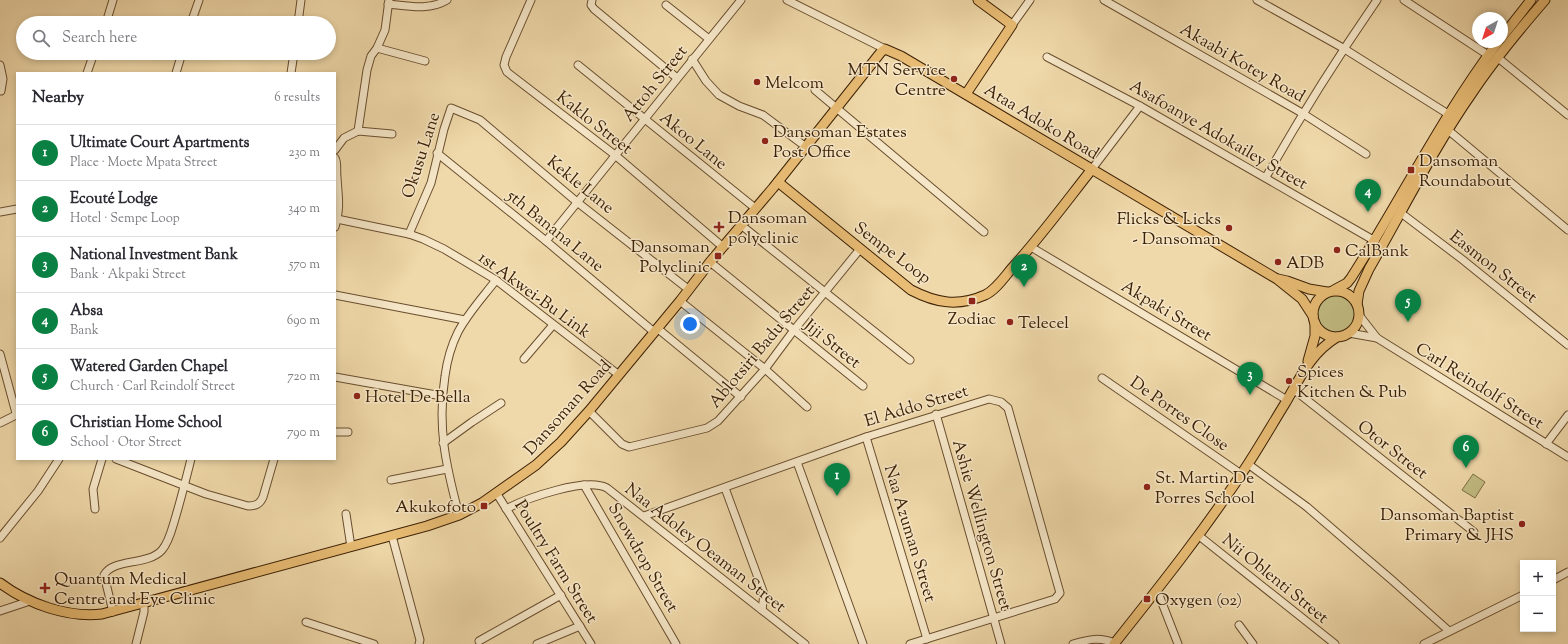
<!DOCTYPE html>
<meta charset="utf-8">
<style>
:root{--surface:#fff;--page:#f7f7f7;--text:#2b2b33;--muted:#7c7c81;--line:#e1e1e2;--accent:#0b8043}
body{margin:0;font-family:"Sorts Mill Goudy",serif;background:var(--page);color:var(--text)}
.controls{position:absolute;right:12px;bottom:12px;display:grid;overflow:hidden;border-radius:0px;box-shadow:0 2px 6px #0003}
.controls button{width:36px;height:36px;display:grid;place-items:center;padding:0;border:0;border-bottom:1px solid var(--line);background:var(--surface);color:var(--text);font:20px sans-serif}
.compass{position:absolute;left:1472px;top:12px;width:36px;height:36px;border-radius:50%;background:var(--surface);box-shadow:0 2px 6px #0003;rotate:219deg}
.you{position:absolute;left:690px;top:324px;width:14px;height:14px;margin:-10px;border:3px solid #fff;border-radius:50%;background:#1a73e8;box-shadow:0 0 0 6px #1a73e833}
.badge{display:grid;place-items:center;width:26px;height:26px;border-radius:50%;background:var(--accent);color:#fff;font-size:13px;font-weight:700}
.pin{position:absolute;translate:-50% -33px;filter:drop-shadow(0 1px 2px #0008)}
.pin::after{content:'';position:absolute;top:21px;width:14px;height:12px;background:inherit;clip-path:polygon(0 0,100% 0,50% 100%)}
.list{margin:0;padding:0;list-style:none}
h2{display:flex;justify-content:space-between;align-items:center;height:52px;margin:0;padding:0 16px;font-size:17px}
h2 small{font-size:13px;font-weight:400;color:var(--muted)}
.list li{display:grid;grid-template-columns:26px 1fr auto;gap:12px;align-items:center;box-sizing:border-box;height:56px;padding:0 16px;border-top:1px solid var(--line)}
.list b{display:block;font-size:15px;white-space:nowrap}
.list p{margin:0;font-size:13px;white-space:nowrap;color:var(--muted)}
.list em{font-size:13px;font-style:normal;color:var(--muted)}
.icon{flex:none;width:22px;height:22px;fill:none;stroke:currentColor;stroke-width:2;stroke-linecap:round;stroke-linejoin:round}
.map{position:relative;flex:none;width:1568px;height:644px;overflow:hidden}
.search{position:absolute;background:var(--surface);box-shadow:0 2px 6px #0003;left:16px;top:16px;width:320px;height:44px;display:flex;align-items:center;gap:10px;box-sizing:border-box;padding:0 14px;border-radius:22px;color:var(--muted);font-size:15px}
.panel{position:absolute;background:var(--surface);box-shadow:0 2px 6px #0003;left:16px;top:72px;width:320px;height:388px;border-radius:0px}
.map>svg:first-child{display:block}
.green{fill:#c1bc82;stroke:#7e6e44}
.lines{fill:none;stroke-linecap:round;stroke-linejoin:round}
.minor-casing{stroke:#694e2e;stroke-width:9}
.major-casing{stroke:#3c2005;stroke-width:11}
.minor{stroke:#f5e6c7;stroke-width:7}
.major{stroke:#e8bc74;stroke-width:9}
.poi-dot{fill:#8f2418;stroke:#f5e6c7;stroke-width:1.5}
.labels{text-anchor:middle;stroke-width:3;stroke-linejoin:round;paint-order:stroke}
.street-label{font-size:17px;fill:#3c2005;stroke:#f5e6c7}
.poi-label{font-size:17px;fill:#3c2005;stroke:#f5e6c7;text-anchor:start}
</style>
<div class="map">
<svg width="1568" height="644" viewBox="0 0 1568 644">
<rect width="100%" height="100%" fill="#efd8a9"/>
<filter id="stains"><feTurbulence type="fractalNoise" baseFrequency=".005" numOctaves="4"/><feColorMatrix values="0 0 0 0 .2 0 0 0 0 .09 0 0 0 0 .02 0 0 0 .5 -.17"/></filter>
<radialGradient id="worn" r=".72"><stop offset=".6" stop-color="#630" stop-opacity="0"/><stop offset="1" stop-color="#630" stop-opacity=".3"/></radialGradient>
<g class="green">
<circle cx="1337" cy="313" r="20"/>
<polygon points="1473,474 1485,482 1475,498 1462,490"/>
</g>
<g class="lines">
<g class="minor-casing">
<g id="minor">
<polyline points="531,0 506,57 504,65 507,72 615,155 723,247"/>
<polyline points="592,0 591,5 594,9 677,78"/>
<polyline points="787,0 885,49"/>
<polyline points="1104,0 1302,113 1366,154"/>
<polyline points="1257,0 1343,48 1448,114"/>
<polyline points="1404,0 1488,55"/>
<path d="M388 4C408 6 429 11 447 0"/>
<polyline points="666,5 709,39"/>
<polyline points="106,23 113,0"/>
<polyline points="191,23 199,0"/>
<polyline points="298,23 301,0"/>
<polyline points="1012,25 1030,0"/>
<polyline points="377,48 425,61"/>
<polyline points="1047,57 1140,106 1375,241"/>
<polyline points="1497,57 1568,115"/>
<polyline points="692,59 706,81 719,95 739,106 763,115 806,147"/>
<polyline points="0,65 3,79 1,91"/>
<polyline points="578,65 755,208"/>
<polyline points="87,73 94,53"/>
<polyline points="176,73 182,53"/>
<polyline points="291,73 294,53"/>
<polyline points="815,90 984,232"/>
<polyline points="1448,130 1568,230"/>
<polyline points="358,131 367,70 371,56 377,48 385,30 389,0"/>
<polyline points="358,131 392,134"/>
<polyline points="335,150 344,138 358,131"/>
<polyline points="437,153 546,241 654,332"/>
<path d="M335 158C338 163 336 170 337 177 338 198 341 205 335 227"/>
<polyline points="1092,169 1140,106"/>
<path d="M1266 177C1300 117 1337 58 1377 0"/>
<polyline points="0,212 17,209"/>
<polyline points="1401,213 1463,260 1568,345"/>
<polyline points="337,219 409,234 423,239 444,249 496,280 619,375"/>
<polyline points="741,225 910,360"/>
<polyline points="409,234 431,183 444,129 451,108 480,120 577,202 688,289"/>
<polyline points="546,241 741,0"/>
<polyline points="1031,247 1287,400"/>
<polyline points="710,262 863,386"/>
<polyline points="335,295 465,320"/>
<polyline points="680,301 765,369 807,407"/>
<polyline points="1359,315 1377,338 1568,457"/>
<polyline points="657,328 741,397"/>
<polyline points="1349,333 1377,338"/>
<polyline points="524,359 553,325"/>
<polyline points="335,377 442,396"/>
<polyline points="1102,378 1241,474"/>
<polyline points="1293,389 1474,532"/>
<polyline points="589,411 622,444 629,447 707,428 718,421 765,369 794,330 860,249"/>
<polyline points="936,414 1001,644"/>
<polyline points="0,423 14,416 16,413 0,354"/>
<polyline points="335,432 348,432"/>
<polyline points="866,437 927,639"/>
<polyline points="443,443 472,422 501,403"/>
<polyline points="1546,444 1568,415"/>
<path d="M116 459 206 494 248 506C256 506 260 504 263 497L274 459"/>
<polyline points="797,462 863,644"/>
<polyline points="1248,464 1307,507 1393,581 1449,631"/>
<polyline points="391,480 447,469"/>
<polyline points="584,485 676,644"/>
<polyline points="725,488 764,594 762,610"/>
<polyline points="497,494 591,644"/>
<polyline points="95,509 93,489 102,459"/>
<path d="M506 509C527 498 586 477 607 488L805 644"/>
<polyline points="346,514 351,547"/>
<path d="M459 515C446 466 437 427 445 376 447 361 451 346 458 332 468 313 483 297 496 280"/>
<polyline points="644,516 866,437 989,399 1001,402 1008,408 1060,593 1055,599 910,644"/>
<polyline points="1198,535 1335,644"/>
<polyline points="392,536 420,640 419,644"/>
<polyline points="0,538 38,491 59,459"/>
<polyline points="1553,580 1568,572"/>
<polyline points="1157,590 1178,644"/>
<polyline points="0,611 30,601"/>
<path d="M113 612 104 575C113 558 148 566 162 550 169 542 172 529 175 519 181 499 186 479 191 459"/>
<polyline points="306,622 374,644"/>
<polyline points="1239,625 1253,644"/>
<polyline points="479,641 561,595"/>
<polyline points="136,644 144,612 144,602"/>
<polyline points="537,644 580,626"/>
<path d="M1073 644C1090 639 1099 637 1115 643"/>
<polyline points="1424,644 1523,595"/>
</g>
</g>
<g class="major-casing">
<g id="major">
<polyline points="1502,37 1531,0"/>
<polyline points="966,94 1012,25 978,0"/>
<path d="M778 182 911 290C936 303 958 307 985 295 996 290 1005 276 1013 267 1041 236 1066 202 1092 169"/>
<polyline points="1278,279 1287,281 1309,289 1327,292"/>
<path d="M1334 290 1347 283 1351 278C1401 200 1442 116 1498 42"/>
<circle cx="1336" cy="314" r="23"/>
<path d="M1357 304 1359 291 1369 269C1403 210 1433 149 1472 93 1494 60 1519 30 1545 0"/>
<polyline points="1308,361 1315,336 1315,323"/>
<path d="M0 583C28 604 68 618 102 614L427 526 459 515 482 503 536 465 561 442 589 411 680 301 710 262 773 188 881 52 885 49 901 56 1277 279 1302 299 1313 316"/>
<path d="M1114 644C1161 585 1207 527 1248 464 1261 444 1273 423 1286 402 1301 376 1311 353 1337 337"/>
</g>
</g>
<use href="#minor" class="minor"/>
<use href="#major" class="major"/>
</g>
<g class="poi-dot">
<circle cx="954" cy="79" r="4"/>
<circle cx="757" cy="82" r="4"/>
<circle cx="765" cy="141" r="4"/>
<rect x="1407" y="166" width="8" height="8" rx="2"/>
<path d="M717 221h4v4h4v4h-4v4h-4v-4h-4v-4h4z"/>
<circle cx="1229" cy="228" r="4"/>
<circle cx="1337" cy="250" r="4"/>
<rect x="714" y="252" width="8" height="8" rx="2"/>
<circle cx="1278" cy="262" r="4"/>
<rect x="968" y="297" width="8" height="8" rx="2"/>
<circle cx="1010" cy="322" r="4"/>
<circle cx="1289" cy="381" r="4"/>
<circle cx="357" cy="396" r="4"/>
<circle cx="1147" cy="487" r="4"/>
<rect x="480" y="502" width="8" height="8" rx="2"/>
<circle cx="1522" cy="524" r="4"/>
<path d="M43 582h4v4h4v4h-4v4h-4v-4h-4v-4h4z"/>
<rect x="1143" y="595" width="8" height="8" rx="2"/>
</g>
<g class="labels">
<g class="street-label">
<text transform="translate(1243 62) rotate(30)" y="6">Akaabi Kotey Road</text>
<text transform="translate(654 83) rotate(-51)" y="6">Attoh Street</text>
<text transform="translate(1042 121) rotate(31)" y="6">Ataa Adoko Road</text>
<text transform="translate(595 122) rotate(38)" y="6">Kaklo Street</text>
<text transform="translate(1219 134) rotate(30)" y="6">Asafoanye Adokailey Street</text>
<text transform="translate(694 140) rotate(39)" y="6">Akoo Lane</text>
<text transform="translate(420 155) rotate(-72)" y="6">Okusu Lane</text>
<text transform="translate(581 184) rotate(39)" y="6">Kekle Lane</text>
<text transform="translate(556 230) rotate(39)" y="6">5th Banana Lane</text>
<text transform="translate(893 252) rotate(37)" y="6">Sempe Loop</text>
<text transform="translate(1494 266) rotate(38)" y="6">Easmon Street</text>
<text transform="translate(535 294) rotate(36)" y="6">1st Akwei-Bu Link</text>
<text transform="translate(1167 310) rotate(31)" y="6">Akpaki Street</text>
<text transform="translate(833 343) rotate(39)" y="6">Jiji Street</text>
<text transform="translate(761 346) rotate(-50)" y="6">Ablotsiri Badu Street</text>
<text transform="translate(1480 385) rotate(32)" y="6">Carl Reindolf Street</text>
<text transform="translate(916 405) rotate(-17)" y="6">El Addo Street</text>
<text transform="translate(567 407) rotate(-48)" y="6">Dansoman Road</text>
<text transform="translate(1180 413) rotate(35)" y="6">De Porres Close</text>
<text transform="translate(1393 449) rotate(38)" y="6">Otor Street</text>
<text transform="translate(983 525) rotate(74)" y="6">Ashie Wellington Street</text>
<text transform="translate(911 533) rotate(73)" y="6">Naa Azuman Street</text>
<text transform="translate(706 547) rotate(38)" y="6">Naa Adoley Oeaman Street</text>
<text transform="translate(644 557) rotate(60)" y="6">Snowdrop Street</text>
<text transform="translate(557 561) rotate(58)" y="6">Poultry Farm Street</text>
<text transform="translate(1276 578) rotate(39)" y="6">Nii Oblenti Street</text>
</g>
<g class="poi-label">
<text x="946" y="75" text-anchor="end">MTN Service<tspan x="946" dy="20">Centre</tspan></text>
<text x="765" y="88">Melcom</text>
<text x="773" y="137">Dansoman Estates<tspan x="773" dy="20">Post Office</tspan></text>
<text x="1419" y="166">Dansoman<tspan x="1419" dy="20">Roundabout</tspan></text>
<text x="728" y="223">Dansoman<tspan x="728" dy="20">polyclinic</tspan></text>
<text x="1221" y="224" text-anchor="end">Flicks &amp; Licks<tspan x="1221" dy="20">- Dansoman</tspan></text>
<text x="710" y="252" text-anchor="end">Dansoman<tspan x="710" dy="20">Polyclinic</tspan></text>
<text x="1345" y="256">CalBank</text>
<text x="1286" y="268">ADB</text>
<text x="972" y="324" text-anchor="middle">Zodiac</text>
<text x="1018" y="328">Telecel</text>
<text x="1297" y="377">Spices<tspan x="1297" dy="20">Kitchen &amp; Pub</tspan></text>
<text x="365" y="402">Hotel De Bella</text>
<text x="1155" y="483">St. Martin De<tspan x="1155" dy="20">Porres School</tspan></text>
<text x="476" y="512" text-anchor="end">Akukofoto</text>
<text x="1514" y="520" text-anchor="end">Dansoman Baptist<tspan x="1514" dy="20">Primary &amp; JHS</tspan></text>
<text x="54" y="584">Quantum Medical<tspan x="54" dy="20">Centre and Eye Clinic</tspan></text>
<text x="1155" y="605">Oxygen (o2)</text>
</g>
</g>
<rect width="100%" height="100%" filter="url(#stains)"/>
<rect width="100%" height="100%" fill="url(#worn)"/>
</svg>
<div class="controls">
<button>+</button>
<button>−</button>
</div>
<svg class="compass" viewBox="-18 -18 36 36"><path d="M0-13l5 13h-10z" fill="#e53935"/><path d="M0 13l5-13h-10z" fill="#7c7c81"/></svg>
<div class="you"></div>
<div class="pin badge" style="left:837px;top:496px">1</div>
<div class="pin badge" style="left:1024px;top:287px">2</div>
<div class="pin badge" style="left:1250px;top:395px">3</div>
<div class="pin badge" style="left:1368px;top:212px">4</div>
<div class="pin badge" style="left:1408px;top:322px">5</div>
<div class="pin badge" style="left:1466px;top:468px">6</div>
<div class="search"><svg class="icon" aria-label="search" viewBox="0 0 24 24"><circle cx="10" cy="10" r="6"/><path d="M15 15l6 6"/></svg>Search here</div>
<section class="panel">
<h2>Nearby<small>6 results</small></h2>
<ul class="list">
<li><span class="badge">1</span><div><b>Ultimate Court Apartments</b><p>Place · Moete Mpata Street</p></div><em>230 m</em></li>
<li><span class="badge">2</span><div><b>Ecouté Lodge</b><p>Hotel · Sempe Loop</p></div><em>340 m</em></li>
<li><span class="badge">3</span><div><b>National Investment Bank</b><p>Bank · Akpaki Street</p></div><em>570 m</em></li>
<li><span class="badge">4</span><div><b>Absa</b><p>Bank</p></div><em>690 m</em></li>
<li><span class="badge">5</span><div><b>Watered Garden Chapel</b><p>Church · Carl Reindolf Street</p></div><em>720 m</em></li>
<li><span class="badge">6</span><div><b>Christian Home School</b><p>School · Otor Street</p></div><em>790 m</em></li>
</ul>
</section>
</div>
